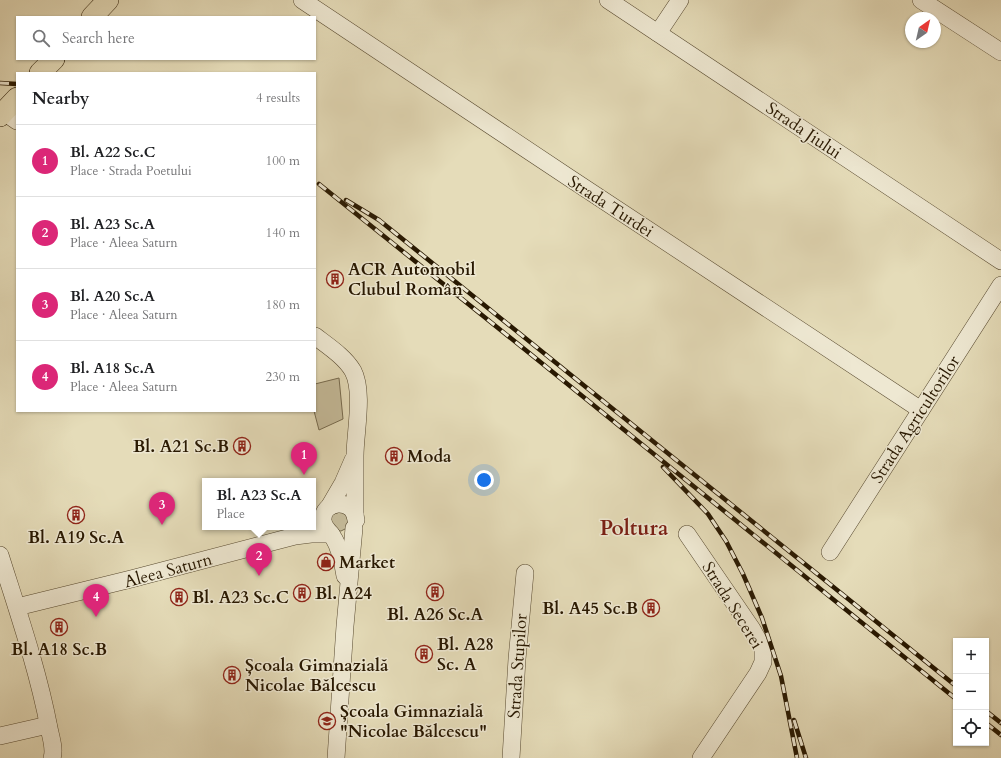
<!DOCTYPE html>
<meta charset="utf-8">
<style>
:root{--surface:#fff;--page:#f2f2f2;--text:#202124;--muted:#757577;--line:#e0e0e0;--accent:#db2777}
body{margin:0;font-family:Cardo,serif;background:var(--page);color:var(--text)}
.controls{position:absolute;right:12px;bottom:12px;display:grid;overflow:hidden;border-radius:0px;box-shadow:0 1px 3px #0004}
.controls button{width:36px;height:36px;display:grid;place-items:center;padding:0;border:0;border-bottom:1px solid var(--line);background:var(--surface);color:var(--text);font:20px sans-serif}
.compass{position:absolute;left:905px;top:12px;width:36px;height:36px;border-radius:50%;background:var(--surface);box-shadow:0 1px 3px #0004;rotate:34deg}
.you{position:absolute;left:484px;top:480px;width:14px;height:14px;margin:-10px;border:3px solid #fff;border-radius:50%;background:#1a73e8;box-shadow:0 0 0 6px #1a73e833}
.badge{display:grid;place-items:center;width:26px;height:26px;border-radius:50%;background:var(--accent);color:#fff;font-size:13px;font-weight:700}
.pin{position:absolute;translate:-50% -33px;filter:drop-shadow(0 1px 2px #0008)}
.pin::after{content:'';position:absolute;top:21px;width:14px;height:12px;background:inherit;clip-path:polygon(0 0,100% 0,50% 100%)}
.popup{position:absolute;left:202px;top:478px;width:114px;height:52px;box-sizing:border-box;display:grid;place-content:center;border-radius:0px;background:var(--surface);filter:drop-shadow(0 1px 3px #0005);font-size:13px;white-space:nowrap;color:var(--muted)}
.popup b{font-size:15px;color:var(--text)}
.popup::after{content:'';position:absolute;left:50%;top:100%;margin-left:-8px;border:8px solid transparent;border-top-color:var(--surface)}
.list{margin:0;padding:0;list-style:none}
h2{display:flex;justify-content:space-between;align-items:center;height:52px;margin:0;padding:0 16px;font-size:17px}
h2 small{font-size:13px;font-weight:400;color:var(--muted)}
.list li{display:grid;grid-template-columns:26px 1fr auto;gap:12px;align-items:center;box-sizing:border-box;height:72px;padding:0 16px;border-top:1px solid var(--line)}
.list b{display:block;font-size:15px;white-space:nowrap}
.list p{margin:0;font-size:13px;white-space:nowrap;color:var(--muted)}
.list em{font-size:13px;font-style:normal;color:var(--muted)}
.icon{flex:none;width:22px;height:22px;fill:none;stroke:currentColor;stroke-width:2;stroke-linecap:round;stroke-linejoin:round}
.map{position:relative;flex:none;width:1001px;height:758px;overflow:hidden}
.search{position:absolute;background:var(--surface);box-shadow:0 1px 3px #0004;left:16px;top:16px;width:300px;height:44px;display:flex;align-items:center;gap:10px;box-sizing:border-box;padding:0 14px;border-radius:0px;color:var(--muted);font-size:15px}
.panel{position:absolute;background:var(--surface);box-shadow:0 1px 3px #0004;left:16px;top:72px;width:300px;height:340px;border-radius:0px}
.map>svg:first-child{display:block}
.green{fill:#c5bb9a;stroke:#766a4e}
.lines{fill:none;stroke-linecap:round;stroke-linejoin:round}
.minor-casing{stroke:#57492f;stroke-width:18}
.major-casing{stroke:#281801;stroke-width:22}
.minor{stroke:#eee8d2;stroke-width:17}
.major{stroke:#e5dcb9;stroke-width:21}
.rail-casing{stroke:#281801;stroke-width:4.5}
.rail{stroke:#eee8d2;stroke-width:3;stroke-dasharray:9;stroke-linecap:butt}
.labels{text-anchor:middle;stroke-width:3;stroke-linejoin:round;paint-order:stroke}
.street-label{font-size:17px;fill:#281801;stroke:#eee8d2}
.poi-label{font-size:17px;font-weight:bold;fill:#281801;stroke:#eee8d2;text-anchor:start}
.district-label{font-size:21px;font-weight:bold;fill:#7a1f14;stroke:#eee8d2}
</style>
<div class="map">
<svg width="1001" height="758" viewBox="0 0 1001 758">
<rect width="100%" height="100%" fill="#e5dcb9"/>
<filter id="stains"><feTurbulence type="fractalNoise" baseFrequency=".005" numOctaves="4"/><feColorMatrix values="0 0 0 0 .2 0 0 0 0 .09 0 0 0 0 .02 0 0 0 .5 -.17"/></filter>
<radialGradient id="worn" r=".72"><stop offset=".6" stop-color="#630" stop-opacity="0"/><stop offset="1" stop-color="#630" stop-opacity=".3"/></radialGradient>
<g class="green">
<polygon points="339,378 343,419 319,430 314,411 315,384"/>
<polygon points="343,511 349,518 347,528 341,531 337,531 329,518 331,515"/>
</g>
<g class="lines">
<g class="minor-casing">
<g id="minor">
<polyline points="302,0 568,177 921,410"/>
<polyline points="608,0 1001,261"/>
<polyline points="921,0 1001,52"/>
<polyline points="658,33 680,0"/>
<polyline points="4,112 17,121"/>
<path d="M315 336C328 346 345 357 353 371 364 392 355 433 355 456 355 476 355 495 355 514"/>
<polyline points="329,507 343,483 353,460"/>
<polyline points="687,534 752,629 763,649 763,662 758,673 701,758"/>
<polyline points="830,552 1001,285"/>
<path d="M0 555C18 612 38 670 49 728 51 738 55 749 52 758"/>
<path d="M345 576C343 563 340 548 333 537 330 531 324 529 323 521 321 500 354 497 356 520"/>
<polyline points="17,607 131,579 295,536 311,534 331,534"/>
<polyline points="0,736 48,725"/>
<polyline points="336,758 345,626 354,528"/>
<polyline points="511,758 517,659 525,573"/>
</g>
</g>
<g class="major-casing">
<g id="major">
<polyline points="92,17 108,0"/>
<polyline points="40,73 54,59"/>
<polyline points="0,116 17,98"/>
</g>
</g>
<use href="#minor" class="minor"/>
<use href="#major" class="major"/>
<g class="rail-casing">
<g id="rail">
<polyline points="0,83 17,84"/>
<polyline points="319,184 528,352 956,699"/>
<polyline points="346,200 379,220 956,686"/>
<polyline points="663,467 708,514 726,541 743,574 762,618 781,676 797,758"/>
<polyline points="986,711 1001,723"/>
<polyline points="794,720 806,758"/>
<polyline points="986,723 1001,735"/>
</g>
</g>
<use href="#rail" class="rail"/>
</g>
<defs>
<g id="building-ring" transform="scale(0.9)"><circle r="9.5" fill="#eee8d2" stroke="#8f2418" stroke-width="1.5"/><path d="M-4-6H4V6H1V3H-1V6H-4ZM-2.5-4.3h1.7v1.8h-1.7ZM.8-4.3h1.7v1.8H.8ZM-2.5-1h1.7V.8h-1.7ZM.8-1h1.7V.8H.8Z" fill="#8f2418"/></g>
<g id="shop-ring" transform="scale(0.9)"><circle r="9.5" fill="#eee8d2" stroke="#8f2418" stroke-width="1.5"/><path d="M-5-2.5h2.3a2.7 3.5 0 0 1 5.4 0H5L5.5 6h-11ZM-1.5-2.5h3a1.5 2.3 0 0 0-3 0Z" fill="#8f2418"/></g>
<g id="school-ring" transform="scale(0.9)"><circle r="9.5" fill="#eee8d2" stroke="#8f2418" stroke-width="1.5"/><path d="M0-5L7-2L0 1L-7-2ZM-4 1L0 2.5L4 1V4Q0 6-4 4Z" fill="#8f2418"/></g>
</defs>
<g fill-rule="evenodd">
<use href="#building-ring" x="335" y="279"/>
<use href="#building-ring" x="242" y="446"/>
<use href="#building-ring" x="394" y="456"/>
<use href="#building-ring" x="76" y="515"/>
<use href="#shop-ring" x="326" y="562"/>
<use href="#building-ring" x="435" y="592"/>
<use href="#building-ring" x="302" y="593"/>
<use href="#building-ring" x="179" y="597"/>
<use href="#building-ring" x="651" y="608"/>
<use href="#building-ring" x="59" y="627"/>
<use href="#building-ring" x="424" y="654"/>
<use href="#building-ring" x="232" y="675"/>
<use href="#school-ring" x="327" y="721"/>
</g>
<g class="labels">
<g class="street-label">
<text transform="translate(804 130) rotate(34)" y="6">Strada Jiului</text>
<text transform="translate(611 206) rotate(33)" y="6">Strada Turdei</text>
<text transform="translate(915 419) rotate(-57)" y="6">Strada Agricultorilor</text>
<text transform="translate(168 570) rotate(-15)" y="6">Aleea Saturn</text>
<text transform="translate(733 605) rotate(58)" y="6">Strada Secerei</text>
<text transform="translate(517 666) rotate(-86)" y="6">Strada Stupilor</text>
</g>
<g class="poi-label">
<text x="348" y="275">ACR Automobil<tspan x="348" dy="20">Clubul Român</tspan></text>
<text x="229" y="452" text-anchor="end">Bl. A21 Sc.B</text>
<text x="407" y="462">Moda</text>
<text x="76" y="543" text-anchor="middle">Bl. A19 Sc.A</text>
<text x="339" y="568">Market</text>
<text x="315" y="599">Bl. A24</text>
<text x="192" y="603">Bl. A23 Sc.C</text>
<text x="638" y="614" text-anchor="end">Bl. A45 Sc.B</text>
<text x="435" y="620" text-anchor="middle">Bl. A26 Sc.A</text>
<text x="437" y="650">Bl. A28<tspan x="437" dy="20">Sc. A</tspan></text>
<text x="59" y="655" text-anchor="middle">Bl. A18 Sc.B</text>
<text x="245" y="671">Școala Gimnazială<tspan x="245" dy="20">Nicolae Bălcescu</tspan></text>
<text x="340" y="717">Școala Gimnazială<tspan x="340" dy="20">"Nicolae Bălcescu"</tspan></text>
</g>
<g class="district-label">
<text x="634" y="535">Poltura</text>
</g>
</g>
<rect width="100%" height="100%" filter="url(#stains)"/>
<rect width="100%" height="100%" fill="url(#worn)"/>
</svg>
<div class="controls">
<button>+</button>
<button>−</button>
<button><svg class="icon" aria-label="locate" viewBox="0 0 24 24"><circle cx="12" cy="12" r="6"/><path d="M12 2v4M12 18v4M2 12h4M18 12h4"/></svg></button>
</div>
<svg class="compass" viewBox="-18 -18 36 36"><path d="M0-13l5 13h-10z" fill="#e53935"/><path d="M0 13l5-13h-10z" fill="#757577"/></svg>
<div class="you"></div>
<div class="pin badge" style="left:304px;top:475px">1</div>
<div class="pin badge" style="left:259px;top:576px">2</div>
<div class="popup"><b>Bl. A23 Sc.A</b>Place</div>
<div class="pin badge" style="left:162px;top:525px">3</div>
<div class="pin badge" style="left:96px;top:617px">4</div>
<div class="search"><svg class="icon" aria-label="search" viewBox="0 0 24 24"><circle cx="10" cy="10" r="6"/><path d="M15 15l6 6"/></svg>Search here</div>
<section class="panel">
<h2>Nearby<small>4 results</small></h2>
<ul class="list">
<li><span class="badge">1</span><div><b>Bl. A22 Sc.C</b><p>Place · Strada Poetului</p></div><em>100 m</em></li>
<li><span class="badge">2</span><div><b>Bl. A23 Sc.A</b><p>Place · Aleea Saturn</p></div><em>140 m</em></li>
<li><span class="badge">3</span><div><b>Bl. A20 Sc.A</b><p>Place · Aleea Saturn</p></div><em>180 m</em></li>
<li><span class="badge">4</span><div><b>Bl. A18 Sc.A</b><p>Place · Aleea Saturn</p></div><em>230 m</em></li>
</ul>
</section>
</div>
